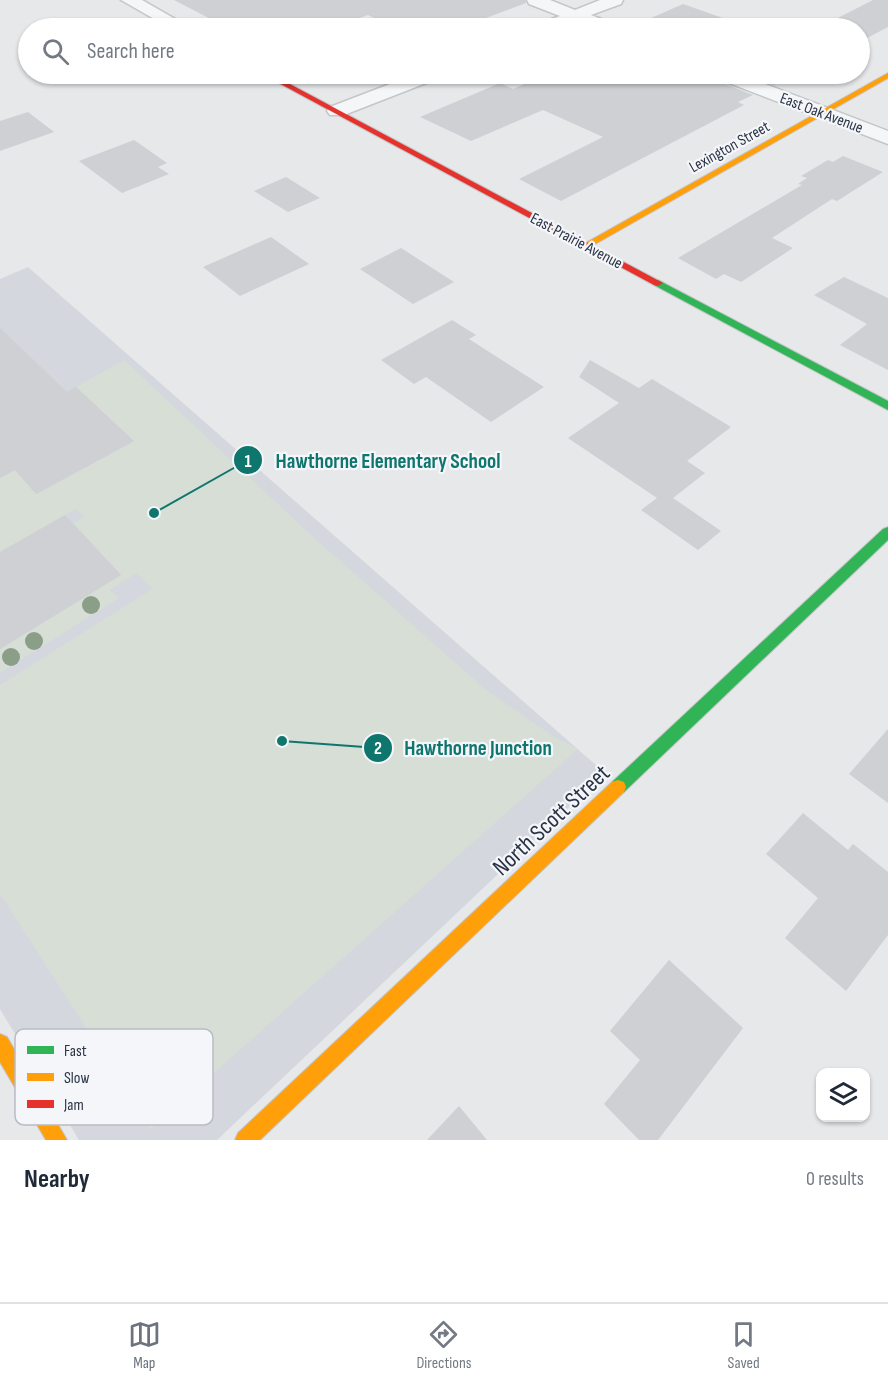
<!DOCTYPE html>
<style>
:root{--surface:#fff;--page:#f2f2f3;--text:#1f2937;--muted:#747a83;--line:#e0e1e3;--accent:#6c737f}
body{margin:0;font-family:"Sofia Sans Condensed",sans-serif;background:var(--page);color:var(--text)}
.controls{position:absolute;right:18px;bottom:18px;display:grid;overflow:hidden;border-radius:12px;box-shadow:0 2px 4px #0004}
.controls button{width:54px;height:54px;display:grid;place-items:center;padding:0;border:0;border-bottom:2px solid var(--line);background:var(--surface);color:var(--text);font:30px sans-serif}
.list{margin:0;padding:0;list-style:none}
h2{display:flex;justify-content:space-between;align-items:center;height:78px;margin:0;padding:0 24px;font-size:26px}
h2 small{font-size:20px;font-weight:400;color:var(--muted)}
.icon{flex:none;width:33px;height:33px;fill:none;stroke:currentColor;stroke-width:2;stroke-linecap:round;stroke-linejoin:round}
.map{position:relative;flex:none;width:888px;height:1140px;overflow:hidden}
.search{position:absolute;background:var(--surface);box-shadow:0 2px 4px #0004;left:18px;right:18px;top:18px;height:66px;display:flex;align-items:center;gap:15px;box-sizing:border-box;padding:0 21px;border-radius:33px;color:var(--muted);font-size:22px}
.sheet{height:162px;background:var(--surface)}
nav{display:flex;justify-content:space-around;align-items:center;box-sizing:border-box;height:84px;border-top:2px solid var(--line);background:var(--surface);font-size:16px;color:var(--muted)}
nav a{display:grid;justify-items:center;gap:3px}
nav .on{color:var(--accent)}
.map>svg:first-child{display:block}
.built{fill:#d4d7dd}
.green{fill:#d6ded6}
.building{fill:#ced0d3}
.lines{fill:none;stroke-linecap:round;stroke-linejoin:round}
.street-casing{stroke:#c4c6c8;stroke-width:3}
.fast-casing{stroke:#c4c6c8;stroke-width:2}
.slow-casing{stroke:#c4c6c8;stroke-width:2}
.jam-casing{stroke:#c4c6c8;stroke-width:2}
.street{fill:#f5f6f7;fill-rule:evenodd}
.fast{fill:#30b455;fill-rule:evenodd}
.slow{fill:#ff9f0a;fill-rule:evenodd}
.jam{fill:#e5322d;fill-rule:evenodd}
.tree{fill:#8a9e88}
.labels{text-anchor:middle;stroke-width:4.5;stroke-linejoin:round;paint-order:stroke}
.far-street-label{font-size:16px;fill:#2b3445;stroke:#f4f6f9}
.near-street-label{font-size:24px;fill:#2b3445;stroke:#f4f6f9}
.key{fill:#f4f6f9;stroke:#b8bcc3;stroke-width:1.5}
.key-label{font-size:16px;fill:#2b3445}
.leader{fill:none;stroke:#0f766e;stroke-width:2}
.callout-dot{fill:#0f766e;stroke:#f4f6f9;stroke-width:2}
.mark-label{font-size:18px;text-anchor:middle;font-weight:bold;fill:#fff}
.callout-label{font-size:21px;text-anchor:middle;font-weight:bold;fill:#0f766e;stroke:#f4f6f9;stroke-width:4.5;stroke-linejoin:round;paint-order:stroke}
</style>
<div class="map">
<svg width="888" height="1140" viewBox="0 0 888 1140">
<rect width="100%" height="100%" fill="#e6e8ea"/>
<polygon class="built" points="28,267 605,773 217,1140 79,1140 0,1009 0,279"/>
<polygon class="green" points="124,360 311,535 485,689 553,736 578,749 151,1129 0,894 0,685 152,589 136,573 110,590 119,598 0,673 0,649 121,575 73,523 84,517 76,509 0,552 0,478 15,470 37,494 133,442 76,387"/>
<g class="building">
<polygon points="174,0 525,0 526,3 459,28 395,28 368,15 331,28 228,28"/>
<polygon points="873,0 888,0 888,27 867,38 860,36 860,28 839,28 826,24"/>
<polygon points="683,4 751,28 654,28 640,23"/>
<polygon points="547,74 712,74 715,80 753,95 738,102 744,105 561,201 519,179 603,137 543,110 471,141 420,117 500,83 513,89"/>
<polygon points="744,74 796,74 774,85"/>
<polygon points="28,112 54,132 0,151 0,121"/>
<polygon points="134,140 167,163 158,167 169,174 122,193 79,161"/>
<polygon points="843,156 883,172 837,201 832,199 772,238 793,248 741,282 724,274 716,279 678,258 802,185 798,184 807,178 801,176 828,160 833,162"/>
<polygon points="286,177 320,198 288,212 254,191"/>
<polygon points="271,237 309,264 240,296 203,267"/>
<polygon points="401,248 454,282 413,304 360,269"/>
<polygon points="844,277 888,298 888,370 840,345 867,324 814,295"/>
<polygon points="452,320 476,335 469,339 544,387 491,422 426,377 414,384 381,360"/>
<polygon points="0,328 67,392 76,387 134,441 36,494 15,470 0,478"/>
<polygon points="590,360 639,388 652,379 731,427 687,461 705,473 673,498 721,531 698,550 641,510 657,498 568,438 619,403 579,377"/>
<polygon points="65,515 121,575 0,649 0,552"/>
<polygon points="888,729 888,803 849,774"/>
<polygon points="803,813 848,850 853,844 888,872 888,935 846,991 785,938 818,898 766,854"/>
<polygon points="669,960 743,1028 658,1140 639,1140 604,1104 640,1060 610,1031"/>
<polygon points="459,1106 487,1140 427,1140"/>
</g>
<g class="lines">
<g class="street-casing">
<g id="street">
<polygon points="121,0 142,0 191,28 170,28"/>
<polygon points="527,0 550,0 575,10 600,0 623,0 621,4 591,15 614,24 616,28 594,28 576,22 558,28 536,28 538,24 560,16 529,4"/>
<polygon points="416,74 441,74 439,78 344,115 330,115 327,111 330,107"/>
<polygon points="714,74 739,74 888,131 888,144 716,78"/>
</g>
</g>
<g class="fast-casing">
<g id="fast">
<polygon points="658,280 888,401 888,410 654,285 653,283"/>
<polygon points="888,527 888,540 624,792 618,794 612,792 610,787 612,782 883,529"/>
</g>
</g>
<g class="slow-casing">
<g id="slow">
<polygon points="888,73 888,78 590,247 582,245"/>
<polygon points="618,780 624,782 626,787 624,792 260,1140 235,1140 238,1133 612,782"/>
<polygon points="0,1034 7,1037 67,1140 46,1140 0,1062"/>
</g>
</g>
<g class="jam-casing">
<polygon id="jam" points="262,74 271,74 663,283 658,286 654,285"/>
</g>
<use href="#street" class="street"/>
<use href="#fast" class="fast"/>
<use href="#slow" class="slow"/>
<use href="#jam" class="jam"/>
</g>
<g class="tree">
<circle cx="91" cy="605" r="9"/>
<circle cx="34" cy="641" r="9"/>
<circle cx="11" cy="657" r="9"/>
</g>
<g class="labels">
<g class="far-street-label">
<text transform="translate(822 112) rotate(21)" y="6">East Oak Avenue</text>
<text transform="translate(729 146) rotate(-29)" y="6">Lexington Street</text>
<text transform="translate(577 240) rotate(28)" y="6">East Prairie Avenue</text>
</g>
<g class="near-street-label">
<text transform="translate(551 820) rotate(-43)" y="8">North Scott Street</text>
</g>
</g>
<rect x="15" y="1029" width="198" height="96" rx="9" class="key"/>
<rect x="27" y="1046" width="27" height="8" fill="#30b455"/>
<rect x="27" y="1073" width="27" height="8" fill="#ff9f0a"/>
<rect x="27" y="1100" width="27" height="8" fill="#e5322d"/>
<g class="key-label">
<text x="64" y="1056">Fast</text>
<text x="64" y="1083">Slow</text>
<text x="64" y="1110">Jam</text>
</g>
<path class="leader" d="M154 513L248 460M282 741L378 748"/>
<g class="callout-dot">
<circle cx="154" cy="513" r="6"/>
<circle cx="282" cy="741" r="6"/>
<circle cx="248" cy="460" r="15"/>
<circle cx="378" cy="748" r="15"/>
</g>
<g class="mark-label">
<text x="248" y="467">1</text>
<text x="378" y="754">2</text>
</g>
<g class="callout-label">
<text x="388" y="468">Hawthorne Elementary School</text>
<text x="478" y="755">Hawthorne Junction</text>
</g>
</svg>
<div class="controls">
<button><svg class="icon" aria-label="layers" viewBox="0 0 24 24"><path d="M12 4l9 5-9 5-9-5zM3 14l9 5 9-5"/></svg></button>
</div>
<div class="search"><svg class="icon" aria-label="search" viewBox="0 0 24 24"><circle cx="10" cy="10" r="6"/><path d="M15 15l6 6"/></svg>Search here</div>
</div>
<section class="sheet">
<h2>Nearby<small>0 results</small></h2>
<ul class="list">
</ul>
</section>
<nav>
<a class="on"><svg class="icon" aria-label="map" viewBox="0 0 24 24"><path d="M3 6l6-2 6 2 6-2v14l-6 2-6-2-6 2zM9 4v14M15 6v14"/></svg>Map</a>
<a><svg class="icon" aria-label="directions" viewBox="0 0 24 24"><path d="M12 3l9 9-9 9-9-9zM9 14v-3h6M13 9l2 2-2 2"/></svg>Directions</a>
<a><svg class="icon" aria-label="saved" viewBox="0 0 24 24"><path d="M7 4h10v16l-5-4-5 4z"/></svg>Saved</a>
</nav>
